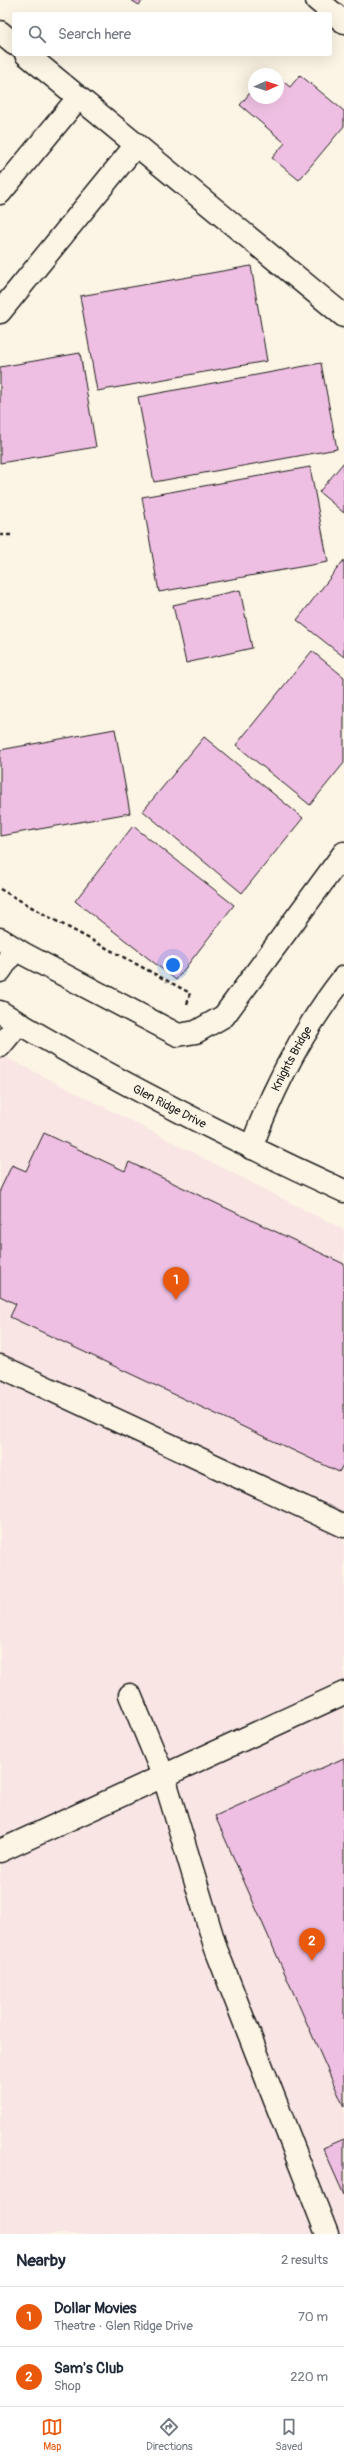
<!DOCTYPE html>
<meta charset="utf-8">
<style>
:root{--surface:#fff;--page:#f6f6f7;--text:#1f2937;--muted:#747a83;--line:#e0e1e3;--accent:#ea580c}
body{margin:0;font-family:Pangolin,sans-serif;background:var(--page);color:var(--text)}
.compass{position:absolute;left:248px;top:68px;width:36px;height:36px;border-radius:50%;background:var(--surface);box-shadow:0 4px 16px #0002;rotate:87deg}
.you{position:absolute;left:173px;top:965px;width:14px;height:14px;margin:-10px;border:3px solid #fff;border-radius:50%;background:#1a73e8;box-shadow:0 0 0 6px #1a73e833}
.badge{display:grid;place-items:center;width:26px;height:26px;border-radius:50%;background:var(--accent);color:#fff;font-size:13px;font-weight:700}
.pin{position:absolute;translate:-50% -33px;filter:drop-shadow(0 1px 2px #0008)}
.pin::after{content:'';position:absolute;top:21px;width:14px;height:12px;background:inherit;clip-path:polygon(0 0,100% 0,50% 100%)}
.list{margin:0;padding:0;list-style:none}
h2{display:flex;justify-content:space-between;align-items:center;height:52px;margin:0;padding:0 16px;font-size:17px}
h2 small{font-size:13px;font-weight:400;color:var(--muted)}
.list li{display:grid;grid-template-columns:26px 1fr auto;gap:12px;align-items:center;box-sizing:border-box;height:60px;padding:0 16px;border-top:1px solid var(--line)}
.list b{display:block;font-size:15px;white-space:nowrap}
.list p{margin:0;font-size:13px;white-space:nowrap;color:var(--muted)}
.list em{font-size:13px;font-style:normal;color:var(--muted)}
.icon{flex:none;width:22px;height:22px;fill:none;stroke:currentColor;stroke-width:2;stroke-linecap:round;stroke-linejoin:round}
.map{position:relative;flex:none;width:344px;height:2234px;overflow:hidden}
.search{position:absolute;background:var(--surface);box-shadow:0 4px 16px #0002;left:12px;right:12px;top:12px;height:44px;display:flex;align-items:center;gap:10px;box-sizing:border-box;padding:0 14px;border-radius:4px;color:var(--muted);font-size:15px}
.sheet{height:172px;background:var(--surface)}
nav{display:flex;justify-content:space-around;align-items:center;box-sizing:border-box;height:56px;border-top:1px solid var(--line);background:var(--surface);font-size:11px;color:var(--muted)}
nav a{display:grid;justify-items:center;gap:2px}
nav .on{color:var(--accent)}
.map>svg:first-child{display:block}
.built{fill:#f8e5e4}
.building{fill:#eebfe2;stroke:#1c1c1c}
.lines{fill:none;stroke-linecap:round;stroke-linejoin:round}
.minor-casing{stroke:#1c1c1c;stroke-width:25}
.path{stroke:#1c1c1c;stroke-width:2.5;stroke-dasharray:4 3;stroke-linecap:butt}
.minor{stroke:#fcf5e5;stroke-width:22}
.labels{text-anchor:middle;stroke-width:4;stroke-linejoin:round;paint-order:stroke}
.street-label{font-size:12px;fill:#1c1c1c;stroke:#fcf5e5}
</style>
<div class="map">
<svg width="344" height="2234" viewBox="0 0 344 2234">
<rect width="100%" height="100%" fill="#fcf5e5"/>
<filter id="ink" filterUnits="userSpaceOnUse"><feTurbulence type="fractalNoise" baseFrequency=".025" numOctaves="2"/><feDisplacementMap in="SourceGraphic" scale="8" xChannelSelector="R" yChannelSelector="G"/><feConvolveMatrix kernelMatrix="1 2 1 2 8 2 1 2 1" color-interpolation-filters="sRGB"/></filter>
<g filter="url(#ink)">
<polygon class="built" points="0,1054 344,1230 344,2234 0,2234"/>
<g class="building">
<polygon points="131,0 143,0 139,5"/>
<polygon points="300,75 344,111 344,126 299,180 272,158 285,143 240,105 254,88 254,98 278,98 278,77 290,87"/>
<polygon points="251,266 267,361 97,391 80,296"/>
<polygon points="80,353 96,447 0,463 0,367"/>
<polygon points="321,363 337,449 154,482 138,397"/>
<polygon points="344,462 344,513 319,492"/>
<polygon points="310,467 328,562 159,592 142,497"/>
<polygon points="344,560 344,657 297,620"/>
<polygon points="240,590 252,648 186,663 173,605"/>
<polygon points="312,651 344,677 344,763 310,805 236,745"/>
<polygon points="115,729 130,813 0,836 0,750"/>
<polygon points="204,737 303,818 242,893 143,811"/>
<polygon points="133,826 234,905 176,980 75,901"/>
<polygon points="44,1133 125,1171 129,1162 344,1264 344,1463 339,1472 10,1317 16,1304 0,1296 0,1190 12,1165 26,1171"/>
<polygon points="344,1758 344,2107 215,1816"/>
<polygon points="344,2139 344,2195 323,2148"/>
</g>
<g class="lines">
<g class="minor-casing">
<g id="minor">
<polyline points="317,0 344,22"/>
<polyline points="0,32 14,44"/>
<polyline points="26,54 344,316"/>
<polyline points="0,193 78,98"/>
<polyline points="0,312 136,145"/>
<polyline points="0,939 24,954 178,1035 196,1032 224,1016 344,853"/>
<polyline points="0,971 15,949"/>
<path id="s1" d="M0 1012C111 1079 226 1137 344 1191"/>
<polyline points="0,1046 19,1023"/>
<path id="s2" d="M251 1148C274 1086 303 1029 344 977"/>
<polyline points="0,1366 344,1526"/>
<polyline points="130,1695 164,1777 216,1949 327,2234"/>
<polyline points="0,1851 344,1693"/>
</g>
</g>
<g class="path">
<polyline points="0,535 13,535"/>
<polyline points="0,889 47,916 190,993 187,1005"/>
</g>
<use href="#minor" class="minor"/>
</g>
</g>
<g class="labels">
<g class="street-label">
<text dy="4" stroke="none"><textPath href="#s2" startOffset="98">Knights Bridge</textPath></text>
<text dy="4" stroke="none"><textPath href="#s1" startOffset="194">Glen Ridge Drive</textPath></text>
</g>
</g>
</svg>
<svg class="compass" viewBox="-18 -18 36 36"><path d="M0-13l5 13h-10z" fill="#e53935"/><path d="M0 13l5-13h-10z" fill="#747a83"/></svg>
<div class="you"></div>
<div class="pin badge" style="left:176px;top:1300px">1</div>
<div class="pin badge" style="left:312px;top:1961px">2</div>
<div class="search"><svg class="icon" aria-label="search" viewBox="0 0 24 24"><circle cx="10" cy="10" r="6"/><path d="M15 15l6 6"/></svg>Search here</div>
</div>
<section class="sheet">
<h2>Nearby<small>2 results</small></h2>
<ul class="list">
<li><span class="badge">1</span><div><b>Dollar Movies</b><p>Theatre · Glen Ridge Drive</p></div><em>70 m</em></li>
<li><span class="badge">2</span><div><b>Sam's Club</b><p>Shop</p></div><em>220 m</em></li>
</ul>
</section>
<nav>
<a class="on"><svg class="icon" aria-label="map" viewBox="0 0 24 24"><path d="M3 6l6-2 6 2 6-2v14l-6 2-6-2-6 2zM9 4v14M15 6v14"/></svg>Map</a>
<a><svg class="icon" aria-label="directions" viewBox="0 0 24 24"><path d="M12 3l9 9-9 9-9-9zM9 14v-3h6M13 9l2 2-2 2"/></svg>Directions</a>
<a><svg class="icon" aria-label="saved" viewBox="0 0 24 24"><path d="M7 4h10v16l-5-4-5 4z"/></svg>Saved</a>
</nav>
